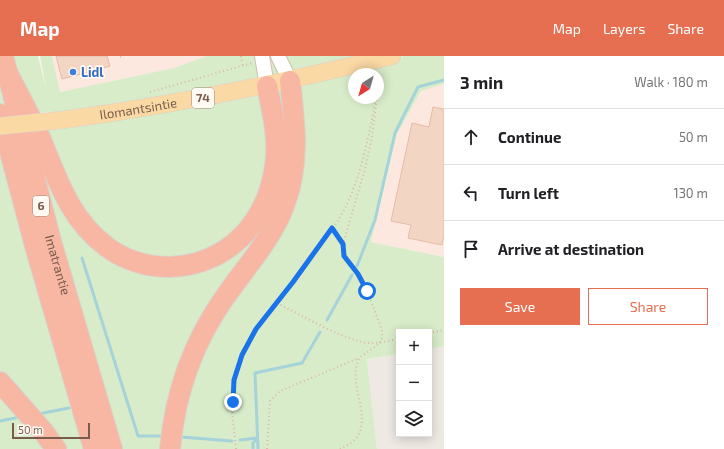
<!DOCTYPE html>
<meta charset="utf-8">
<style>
:root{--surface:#fff;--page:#f2f2f2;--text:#202124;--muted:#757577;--line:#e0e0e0;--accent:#e76f51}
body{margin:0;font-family:"Exo 2",sans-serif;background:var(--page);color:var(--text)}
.controls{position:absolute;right:12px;bottom:12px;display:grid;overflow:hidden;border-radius:0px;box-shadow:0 2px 10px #0003}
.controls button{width:36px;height:36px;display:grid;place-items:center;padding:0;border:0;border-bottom:1px solid var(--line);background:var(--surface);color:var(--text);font:20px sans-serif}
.compass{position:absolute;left:348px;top:12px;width:36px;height:36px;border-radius:50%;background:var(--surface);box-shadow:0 2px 10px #0003;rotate:217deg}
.scale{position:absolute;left:12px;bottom:10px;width:78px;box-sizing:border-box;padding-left:4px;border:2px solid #7a5c4d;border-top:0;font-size:11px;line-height:14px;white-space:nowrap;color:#7a5c4d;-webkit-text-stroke:3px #fffaf3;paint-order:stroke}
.stop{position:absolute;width:12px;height:12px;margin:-9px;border:3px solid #1a73e8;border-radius:50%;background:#fff}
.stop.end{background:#1a73e8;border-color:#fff;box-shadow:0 1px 4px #0008}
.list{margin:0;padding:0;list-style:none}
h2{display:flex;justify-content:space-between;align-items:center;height:52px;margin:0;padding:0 16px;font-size:17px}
h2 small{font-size:13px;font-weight:400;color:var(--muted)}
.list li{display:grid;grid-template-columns:26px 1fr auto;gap:12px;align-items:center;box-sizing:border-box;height:56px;padding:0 16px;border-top:1px solid var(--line)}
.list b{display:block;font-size:15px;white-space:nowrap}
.list em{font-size:13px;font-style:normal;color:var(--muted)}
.actions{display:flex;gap:8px;padding:12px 16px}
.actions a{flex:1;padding:9px 0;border:1px solid var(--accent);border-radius:0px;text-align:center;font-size:14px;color:var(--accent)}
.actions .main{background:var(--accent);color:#fff}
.icon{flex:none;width:22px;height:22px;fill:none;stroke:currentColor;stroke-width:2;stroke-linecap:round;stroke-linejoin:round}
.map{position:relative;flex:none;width:444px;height:393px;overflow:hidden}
header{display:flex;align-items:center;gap:24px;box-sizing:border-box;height:56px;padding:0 20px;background:var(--accent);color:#fff}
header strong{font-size:19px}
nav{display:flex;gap:22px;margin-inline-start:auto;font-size:14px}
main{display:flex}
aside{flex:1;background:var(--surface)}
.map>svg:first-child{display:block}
.commercial{fill:#fde8e0}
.industrial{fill:#efe9e4}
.green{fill:#d8ecc9;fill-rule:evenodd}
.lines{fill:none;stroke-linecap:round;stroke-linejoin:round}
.stream{stroke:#a5d3da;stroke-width:3}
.building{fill:#f3d5c3;stroke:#e6bba3}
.minor-casing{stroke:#d1beb0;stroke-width:16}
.major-casing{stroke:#dad1cd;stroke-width:18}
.highway-casing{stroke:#dad1cd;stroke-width:22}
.path{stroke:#d9b8a5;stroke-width:2;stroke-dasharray:1 3;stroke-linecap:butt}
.minor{stroke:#fff;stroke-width:14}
.major{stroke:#fbd9a5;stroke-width:17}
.highway{stroke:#f7b7a3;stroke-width:20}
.major-bridge-casing{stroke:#dad1cd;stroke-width:18;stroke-linecap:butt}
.major-bridge{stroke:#fbd9a5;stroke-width:17}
.route{stroke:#1a73e8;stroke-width:5}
.shop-dot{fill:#3f7fe0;stroke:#fffaf3;stroke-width:1.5}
.labels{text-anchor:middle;stroke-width:3.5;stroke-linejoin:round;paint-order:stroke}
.shield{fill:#fffaf3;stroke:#a28b7f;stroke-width:1}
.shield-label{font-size:12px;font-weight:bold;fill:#7a5c4d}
.shop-label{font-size:13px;font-weight:bold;fill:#366cbe;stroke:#fffaf3;text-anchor:start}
.street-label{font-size:13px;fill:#7a5c4d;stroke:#fffaf3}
</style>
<header>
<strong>Map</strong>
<nav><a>Map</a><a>Layers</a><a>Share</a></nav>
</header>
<main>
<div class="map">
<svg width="444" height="393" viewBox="0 0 444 393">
<rect width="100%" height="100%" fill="#fdf6ec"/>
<g class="commercial">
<polygon points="52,0 207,0 175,12 60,36"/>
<polygon points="444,28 444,201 371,186 397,78 421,34"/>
</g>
<polygon class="industrial" points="444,290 444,393 377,393 367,303 399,298 399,378 429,378 429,293"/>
<g class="green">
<polygon points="0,0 38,0 46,32 40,0 52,0 60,36 174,12 207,0 378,0 227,35 51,58 48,56 0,60"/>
<path d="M404 0H444V28L421 35 397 78 371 186 444 201V290L429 293V276H399V298L367 303 377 393H61L0 319V77L32 75 67 150 123 204 209 206 267 148 271 33ZM354 18H378V42H354Z"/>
<polygon points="265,34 272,64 261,147 209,200 144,205 92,174 38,73"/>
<polygon points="0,334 48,393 0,393"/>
</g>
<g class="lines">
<g class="stream">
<polyline points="82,202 138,380 160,380"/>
<polyline points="357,210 375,164 395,77 418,31 444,24"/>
<polyline points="327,264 352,219"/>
<polyline points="38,358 69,352"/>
<polyline points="0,365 20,361"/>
<polyline points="181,381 232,385"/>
<polyline points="240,384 257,382"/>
<polyline points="253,393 253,387 257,383"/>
<polyline points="258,393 255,317 302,307 320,276"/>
</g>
</g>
<g class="building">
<polygon points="56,0 107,0 110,10 62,23"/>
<polygon points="433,51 444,53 444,179 442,189 408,182 411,169 391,165 412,67 429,71"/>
</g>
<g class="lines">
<g class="minor-casing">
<g id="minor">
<polyline points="262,0 267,30"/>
<polyline points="278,0 290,25"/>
</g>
</g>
<g class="major-casing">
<g id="major">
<path id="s1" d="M62 64C174 49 282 27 392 0"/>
</g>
</g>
<g class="highway-casing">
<g id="highway">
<path id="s2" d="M3 0 51 185 112 393"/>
<path d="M6 14C17 36 29 57 39 79 57 121 68 162 107 191 124 204 147 211 169 211 225 209 264 171 274 116 280 87 273 58 267 30"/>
<polyline points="0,58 35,190 94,393"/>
<polyline points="0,326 43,375 56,393"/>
<path d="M170 393C175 338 193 286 225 241 245 212 271 184 284 150 300 110 295 67 290 25"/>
</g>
</g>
<g class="path">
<polyline points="241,0 243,10"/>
<polyline points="120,1 122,0"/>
<polyline points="150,36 252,7"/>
<polyline points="332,172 343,188"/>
<path d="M277 247C301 259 337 280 362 286 374 289 387 285 399 283"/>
<polyline points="429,277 444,274"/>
<path d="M236 393C234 371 229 345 234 323 242 289 264 263 286 235 306 209 328 183 344 154 361 121 368 83 375 47V42"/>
<polyline points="267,393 270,345 280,335 359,302"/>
<path d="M340 393C346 390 354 386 358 380 369 360 353 335 356 314 356 310 358 306 359 302L380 287 382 282V274L367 235 358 218 344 200 343 188 365 113 372 80 377 42"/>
</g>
<use href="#minor" class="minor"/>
<use href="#major" class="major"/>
<use href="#highway" class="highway"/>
<g class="major-bridge-casing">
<polyline id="major-bridge" points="0,70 62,64"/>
</g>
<use href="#major-bridge" class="major-bridge"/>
</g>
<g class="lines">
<polyline class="route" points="233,346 234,324 242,299 256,273 293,226 332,172 343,188 344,200 358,218 367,235"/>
</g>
<circle class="shop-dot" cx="73" cy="16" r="4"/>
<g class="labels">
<g class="shield">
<rect x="192" y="32" width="22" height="20" rx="3"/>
<rect x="33" y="140" width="16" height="20" rx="3"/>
</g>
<g class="shield-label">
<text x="203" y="46">74</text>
<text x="41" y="154">6</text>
</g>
<g class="shop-label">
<text x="81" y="21">Lidl</text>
</g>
<g class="street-label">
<text dy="5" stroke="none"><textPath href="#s1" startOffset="77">Ilomantsintie</textPath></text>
<text dy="5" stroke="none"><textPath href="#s2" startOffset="216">Imatrantie</textPath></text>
</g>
</g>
</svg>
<div class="controls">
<button>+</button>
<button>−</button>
<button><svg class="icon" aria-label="layers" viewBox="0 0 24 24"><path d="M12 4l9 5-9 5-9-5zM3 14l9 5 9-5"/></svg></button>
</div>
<svg class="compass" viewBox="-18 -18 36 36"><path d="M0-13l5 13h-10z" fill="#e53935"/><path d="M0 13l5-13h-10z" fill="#757577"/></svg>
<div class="scale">50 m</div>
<div class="stop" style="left:367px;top:235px"></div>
<div class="stop end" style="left:233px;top:346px"></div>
</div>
<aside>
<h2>3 min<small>Walk · 180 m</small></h2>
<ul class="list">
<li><svg class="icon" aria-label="ahead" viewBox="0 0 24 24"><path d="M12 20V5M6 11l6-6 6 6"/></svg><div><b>Continue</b></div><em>50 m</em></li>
<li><svg class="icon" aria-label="left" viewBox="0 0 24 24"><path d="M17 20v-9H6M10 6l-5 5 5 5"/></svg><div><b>Turn left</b></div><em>130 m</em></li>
<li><svg class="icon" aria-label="arrive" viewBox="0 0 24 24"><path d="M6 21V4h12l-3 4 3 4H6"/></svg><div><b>Arrive at destination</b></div></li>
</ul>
<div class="actions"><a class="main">Save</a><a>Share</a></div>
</aside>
</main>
